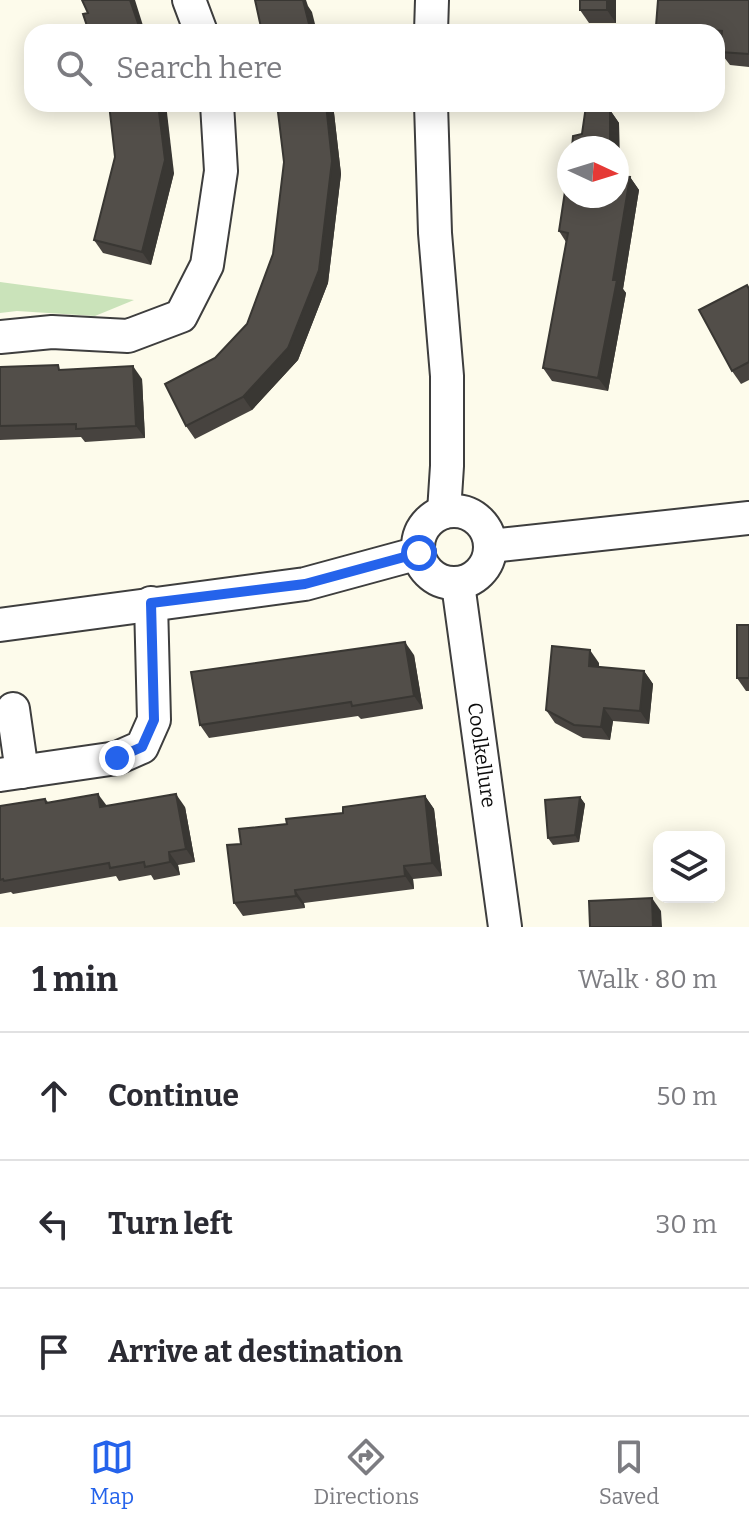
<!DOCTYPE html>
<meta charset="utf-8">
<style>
:root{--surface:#fff;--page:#f7f7f7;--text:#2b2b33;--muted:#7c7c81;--line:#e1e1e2;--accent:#2563eb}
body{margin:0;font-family:Bitter,serif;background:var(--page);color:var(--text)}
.controls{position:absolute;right:24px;bottom:24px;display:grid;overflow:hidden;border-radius:16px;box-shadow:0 4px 20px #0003}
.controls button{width:72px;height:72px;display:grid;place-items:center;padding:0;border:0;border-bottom:2px solid var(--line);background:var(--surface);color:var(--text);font:40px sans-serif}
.compass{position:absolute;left:557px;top:136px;width:72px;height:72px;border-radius:50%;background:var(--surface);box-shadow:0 4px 20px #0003;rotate:94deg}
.stop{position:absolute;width:24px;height:24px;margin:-18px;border:6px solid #2563eb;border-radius:50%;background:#fff}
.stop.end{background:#2563eb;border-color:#fff;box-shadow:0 2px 8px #0008}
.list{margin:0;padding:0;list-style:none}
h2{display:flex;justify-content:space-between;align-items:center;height:104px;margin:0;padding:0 32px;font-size:34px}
h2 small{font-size:26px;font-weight:400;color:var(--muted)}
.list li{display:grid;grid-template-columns:52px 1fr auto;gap:24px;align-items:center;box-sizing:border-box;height:128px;padding:0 32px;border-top:2px solid var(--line)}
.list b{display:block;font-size:30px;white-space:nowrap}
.list em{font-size:26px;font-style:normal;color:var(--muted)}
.icon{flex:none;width:44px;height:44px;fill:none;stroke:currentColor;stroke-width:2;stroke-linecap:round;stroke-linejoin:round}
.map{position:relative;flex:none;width:749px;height:927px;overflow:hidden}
.search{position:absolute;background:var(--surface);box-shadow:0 4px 20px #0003;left:24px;right:24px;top:24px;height:88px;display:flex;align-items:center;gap:20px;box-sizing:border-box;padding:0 28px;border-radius:24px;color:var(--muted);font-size:30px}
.sheet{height:488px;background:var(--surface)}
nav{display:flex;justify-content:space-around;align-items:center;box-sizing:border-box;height:112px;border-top:2px solid var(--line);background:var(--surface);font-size:22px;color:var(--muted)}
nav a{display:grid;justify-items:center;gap:4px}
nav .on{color:var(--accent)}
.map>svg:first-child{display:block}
.green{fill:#cae3ba}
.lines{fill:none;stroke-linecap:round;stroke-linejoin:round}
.minor-casing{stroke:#3e3e3e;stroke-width:36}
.minor{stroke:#fff;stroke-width:32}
.wall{fill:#47433f}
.shaded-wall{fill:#393733}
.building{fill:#524e49;stroke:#393733;stroke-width:2}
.route{stroke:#2563eb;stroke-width:10}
.labels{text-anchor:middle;stroke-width:8;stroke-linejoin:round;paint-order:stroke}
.street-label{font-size:20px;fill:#0b0b0b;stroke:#fff}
</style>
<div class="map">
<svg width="749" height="927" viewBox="0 0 749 927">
<rect width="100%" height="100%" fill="#fdfbeb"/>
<polygon class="green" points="0,282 134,300 95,316 17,311 0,313"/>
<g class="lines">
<g class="minor-casing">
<g id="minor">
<polyline points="189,0 201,32"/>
<polyline points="431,32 432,0"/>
<polyline points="431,104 435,233 447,376 447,466 444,512"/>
<polyline points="0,337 52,332 128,336 181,316 207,265 221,171 217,104"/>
<circle cx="454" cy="547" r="36"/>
<polyline points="491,546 749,518"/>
<polyline points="458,584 505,927"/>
<polyline points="0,625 305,584 419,553"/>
<polyline points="13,709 22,772"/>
<polyline points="0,775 117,758 142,747 154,720 151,603"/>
</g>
</g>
<use href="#minor" class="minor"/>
</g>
<g class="wall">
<polygon points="580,0 616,0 616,23 589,23 580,10"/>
<polygon points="749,0 749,67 730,65 720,52 721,44 717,43 717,32 660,32 656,26"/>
<polygon points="277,104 333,104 341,174 328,283 298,360 252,410 195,439 186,426 215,358 247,324 273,254 284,162"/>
<polygon points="610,110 619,123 620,177 630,177 639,190 623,289 626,293 608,391 552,381 543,368 566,242 559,231 582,134"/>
<polygon points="115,157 174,173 151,265 103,253 94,240"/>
<polygon points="749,288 749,380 741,384 732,371"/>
<polygon points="0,367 62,370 142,379 145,438 85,442 81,437 0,440"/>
<polygon points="749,625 749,691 746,691 737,678"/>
<polygon points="414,655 423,709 361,719 358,716 209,738 200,725"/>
<polygon points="599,663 599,667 644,671 653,684 649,724 613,721 610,740 583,738 555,723 546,710"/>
<polygon points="425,796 434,809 442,876 413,879 414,889 304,903 305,908 243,916 234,903 287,824"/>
<polygon points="580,797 585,804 579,842 553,845 548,838"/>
<polygon points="45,799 48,802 106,806 185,807 195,862 178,865 180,875 154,880 151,875 119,881 116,876 13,894 11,892 0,894 0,806"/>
</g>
<g class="shaded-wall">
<polygon points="130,0 135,0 145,32 141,32"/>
<polygon points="301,0 306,0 308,6 312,12 317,32 311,32"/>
<polygon points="607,0 616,0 616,23 607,10"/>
<polygon points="158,104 166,104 174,173 151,265 142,252"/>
<polygon points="326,104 333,104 341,174 328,283 298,360 252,410 243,397"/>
<polygon points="610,110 619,123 620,189 617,185 617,148 610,148"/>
<polygon points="630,177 639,190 623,289 626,293 608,391 598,378"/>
<polygon points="133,366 142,379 145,438 136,426"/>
<polygon points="405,642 414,655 423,709 414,696"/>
<polygon points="590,650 599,663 598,679 589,666"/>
<polygon points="644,671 653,684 649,724 640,711"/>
<polygon points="604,708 613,721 610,740 601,727"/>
<polygon points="98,794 107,806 100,807"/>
<polygon points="176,794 185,807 195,862 186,849"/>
<polygon points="425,796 434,809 442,876 432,863"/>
<polygon points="580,797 585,804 579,842 575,835"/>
<polygon points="169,852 178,865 180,875 170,862"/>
<polygon points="404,866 413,879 414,889 405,876"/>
<polygon points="295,890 304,903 305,908 296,896"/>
<polygon points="652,898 661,911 662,927 653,927"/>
</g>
<g class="building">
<polygon points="82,0 130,0 141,32 89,32 83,14 88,13"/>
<polygon points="255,0 303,0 311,32 262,32"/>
<rect x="580" y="0" width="27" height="10"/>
<polygon points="658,0 749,0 749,54 720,52 722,31 656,26"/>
<polygon points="109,104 158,104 165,160 142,252 94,240 115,157"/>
<polygon points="277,104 326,104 332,161 319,270 288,348 243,397 186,426 165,384 215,358 247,324 273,254 284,162"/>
<polygon points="586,106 610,110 610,148 572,148 573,136 582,134"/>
<polygon points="569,165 569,196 617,196 617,176 630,177 613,280 617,280 598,378 543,368 568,233 559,231"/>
<polygon points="747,285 749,289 749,362 732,371 699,310"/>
<polygon points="58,365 59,370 133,366 136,426 76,429 76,424 0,426 0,367"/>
<rect x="737" y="625" width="12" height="53"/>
<polygon points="405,642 414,696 352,706 351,702 200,725 191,672"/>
<polygon points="552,646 590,650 589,666 644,671 640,711 604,708 601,727 574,725 546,710"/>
<polygon points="98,794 100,807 176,794 186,849 169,852 170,862 145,867 144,862 110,868 109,863 4,881 3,879 0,880 0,806 45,799 46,803"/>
<polygon points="425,796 432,863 404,866 405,876 295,890 296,896 234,903 227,845 241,844 239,829 287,824 286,819 343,813 343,807"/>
<polygon points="580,797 575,835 548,838 545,800"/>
<polygon points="652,898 653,927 590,927 589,901"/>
</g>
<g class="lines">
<polyline class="route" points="117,758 142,747 154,720 151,603 305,584 419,553"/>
</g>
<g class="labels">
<g class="street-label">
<text transform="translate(482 755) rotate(82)" y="7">Coolkellure</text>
</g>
</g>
</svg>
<div class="controls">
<button><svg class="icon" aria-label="layers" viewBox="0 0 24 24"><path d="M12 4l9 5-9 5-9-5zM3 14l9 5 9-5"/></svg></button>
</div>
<svg class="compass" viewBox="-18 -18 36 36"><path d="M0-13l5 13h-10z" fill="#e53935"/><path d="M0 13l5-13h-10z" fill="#7c7c81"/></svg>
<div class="stop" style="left:419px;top:553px"></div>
<div class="stop end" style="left:117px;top:758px"></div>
<div class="search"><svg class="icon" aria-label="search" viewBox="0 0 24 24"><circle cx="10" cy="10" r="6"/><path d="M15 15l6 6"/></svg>Search here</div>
</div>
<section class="sheet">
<h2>1 min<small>Walk · 80 m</small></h2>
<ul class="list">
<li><svg class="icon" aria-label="ahead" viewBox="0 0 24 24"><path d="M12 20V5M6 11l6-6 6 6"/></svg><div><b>Continue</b></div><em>50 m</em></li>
<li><svg class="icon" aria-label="left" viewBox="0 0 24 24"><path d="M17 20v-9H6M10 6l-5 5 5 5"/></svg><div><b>Turn left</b></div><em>30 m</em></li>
<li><svg class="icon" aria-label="arrive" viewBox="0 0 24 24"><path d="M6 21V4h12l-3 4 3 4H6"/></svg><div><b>Arrive at destination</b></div></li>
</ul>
</section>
<nav>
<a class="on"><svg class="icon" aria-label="map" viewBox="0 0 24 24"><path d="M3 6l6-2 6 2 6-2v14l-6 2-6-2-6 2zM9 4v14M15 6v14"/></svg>Map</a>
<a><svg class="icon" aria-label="directions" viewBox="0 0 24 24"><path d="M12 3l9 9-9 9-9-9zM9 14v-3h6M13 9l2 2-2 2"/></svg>Directions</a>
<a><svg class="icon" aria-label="saved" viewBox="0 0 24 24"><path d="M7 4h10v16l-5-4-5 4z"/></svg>Saved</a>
</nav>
